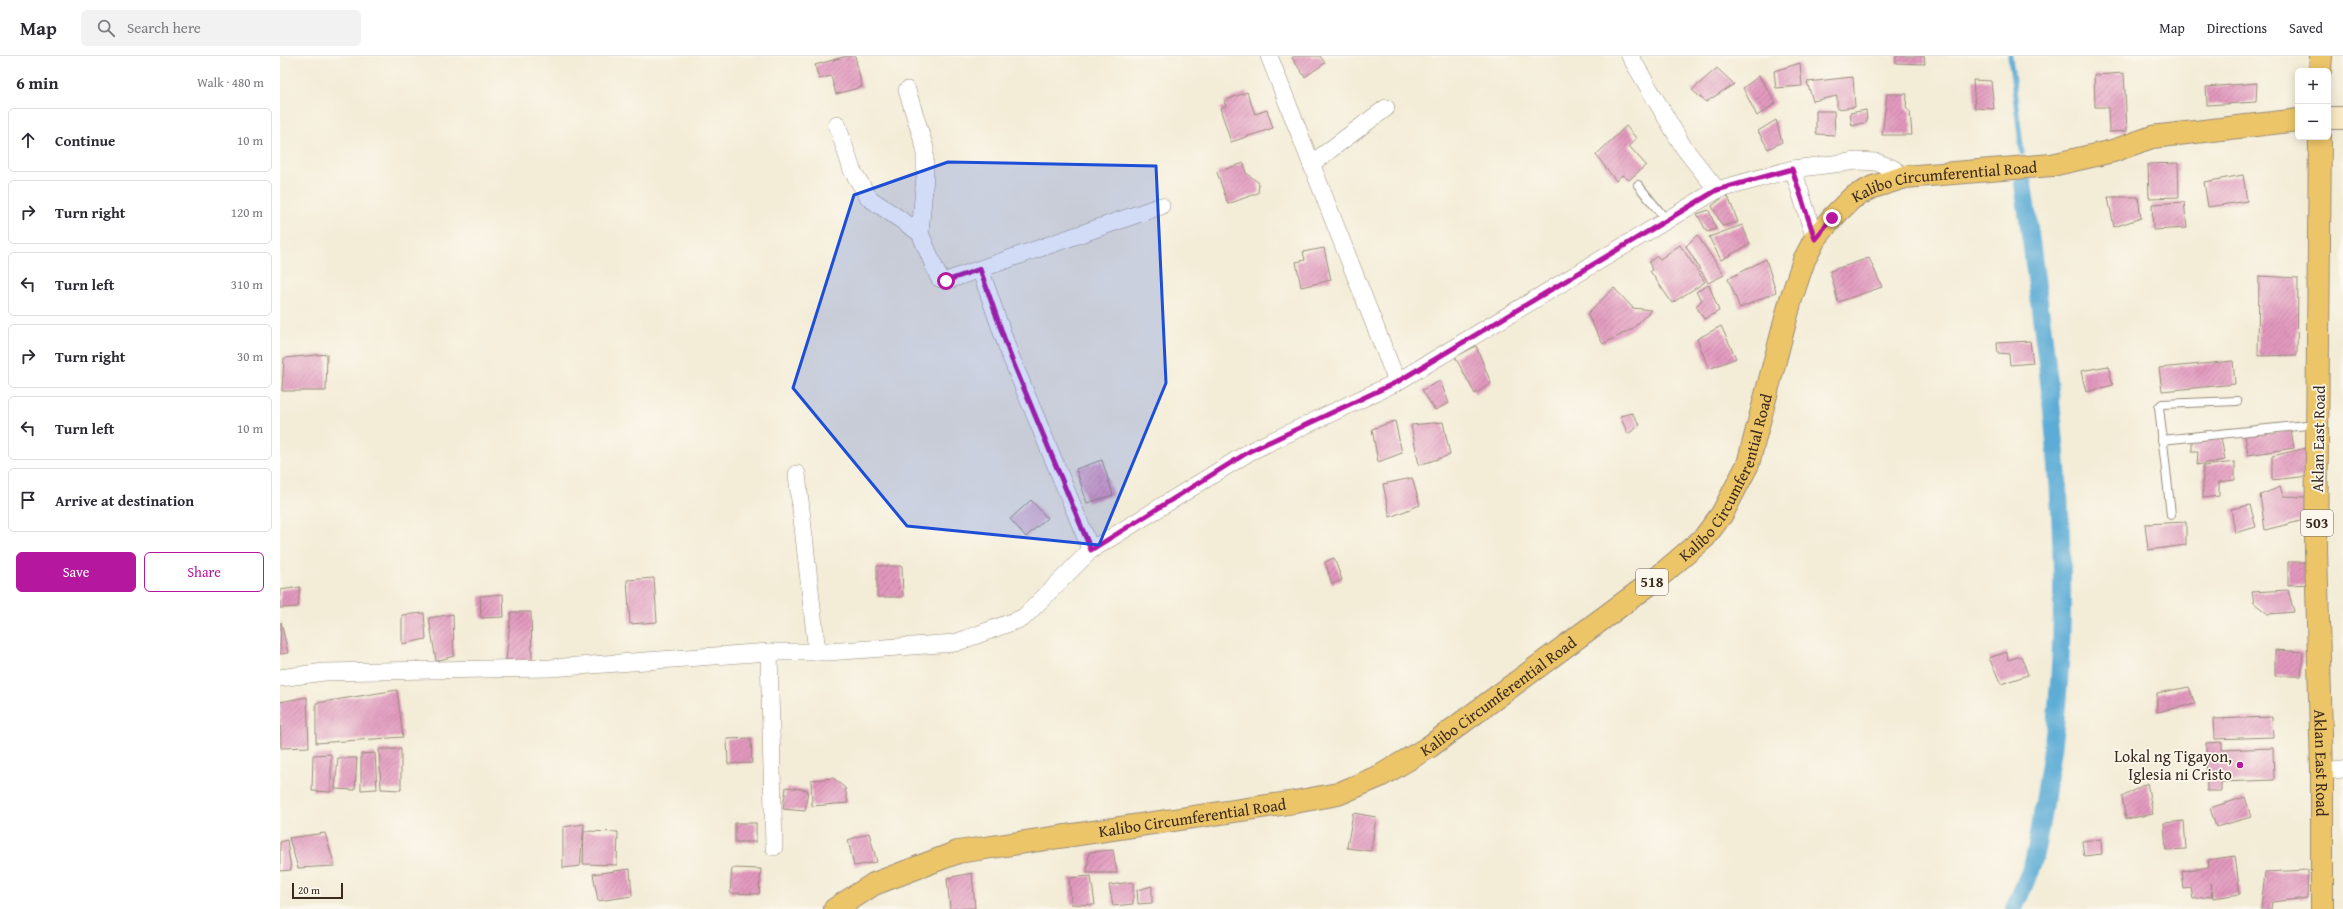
<!DOCTYPE html>
<meta charset="utf-8">
<style>
:root{--surface:#fff;--page:#f2f2f3;--text:#2b2b33;--muted:#7c7c81;--line:#e1e1e2;--accent:#b5179e}
body{margin:0;font-family:"Gentium Book Plus",serif;background:var(--page);color:var(--text)}
.controls{position:absolute;right:12px;top:12px;display:grid;overflow:hidden;border-radius:6px;box-shadow:0 2px 10px #0003}
.controls button{width:36px;height:36px;display:grid;place-items:center;padding:0;border:0;border-bottom:1px solid var(--line);background:var(--surface);color:var(--text);font:20px sans-serif}
.scale{position:absolute;left:12px;bottom:10px;width:51px;box-sizing:border-box;padding-left:4px;border:2px solid #3b2a1e;border-top:0;font-size:11px;line-height:14px;white-space:nowrap;color:#3b2a1e;-webkit-text-stroke:3px #fbf7ec;paint-order:stroke}
.stop{position:absolute;width:12px;height:12px;margin:-9px;border:3px solid #b5179e;border-radius:50%;background:#fff}
.stop.end{background:#b5179e;border-color:#fff;box-shadow:0 1px 4px #0008}
.list{margin:0;padding:0;list-style:none}
h2{display:flex;justify-content:space-between;align-items:center;height:52px;margin:0;padding:0 16px;font-size:17px}
h2 small{font-size:13px;font-weight:400;color:var(--muted)}
.list li{display:grid;grid-template-columns:26px 1fr auto;gap:12px;align-items:center;box-sizing:border-box;height:64px;margin:0 8px 8px;padding:0 8px;border:1px solid var(--line);border-radius:6px}
.list b{display:block;font-size:15px;white-space:nowrap}
.list em{font-size:13px;font-style:normal;color:var(--muted)}
.actions{display:flex;gap:8px;padding:12px 16px}
.actions a{flex:1;padding:9px 0;border:1px solid var(--accent);border-radius:6px;text-align:center;font-size:14px;color:var(--accent)}
.actions .main{background:var(--accent);color:#fff}
.icon{flex:none;width:22px;height:22px;fill:none;stroke:currentColor;stroke-width:2;stroke-linecap:round;stroke-linejoin:round}
.map{position:relative;flex:none;width:2063px;height:853px;overflow:hidden}
header{display:flex;align-items:center;gap:24px;box-sizing:border-box;height:56px;padding:0 20px;background:var(--surface);border-bottom:1px solid var(--line)}
header strong{font-size:19px}
nav{display:flex;gap:22px;margin-inline-start:auto;font-size:14px}
.search{width:280px;height:36px;background:var(--page);display:flex;align-items:center;gap:10px;box-sizing:border-box;padding:0 14px;border-radius:6px;color:var(--muted);font-size:15px}
main{display:flex}
aside{flex:1;background:var(--surface)}
.map>svg:first-child{display:block}
.lines{fill:none;stroke-linecap:round;stroke-linejoin:round}
.stream{stroke:#5cacd6;stroke-width:5}
.canal{stroke:#5cacd6;stroke-width:18}
.building{fill:url(#building-hatch)}
.lane-casing{stroke:#978b7a;stroke-width:10}
.street-casing{stroke:#978b7a;stroke-width:18}
.secondary-casing{stroke:#978b7a;stroke-width:24}
.primary-casing{stroke:#978b7a;stroke-width:24}
.lane{stroke:#fff;stroke-width:8}
.street{stroke:#fff;stroke-width:17}
.secondary{stroke:#f8e8c3;stroke-width:22}
.primary{stroke:#edc569;stroke-width:22}
.route{stroke:#b5179e;stroke-width:5}
.marked{fill:#1d4ed8;fill-opacity:0.2;stroke:#1d4ed8;stroke-width:3;stroke-linejoin:round}
.poi-dot{fill:#b5179e;stroke:#fbf7ec;stroke-width:1.5}
.labels{text-anchor:middle;stroke-width:3.5;stroke-linejoin:round;paint-order:stroke}
.shield{fill:#fbf7ec;stroke:#75685c;stroke-width:1}
.shield-label{font-size:15px;font-weight:bold;fill:#3b2a1e}
.street-label{font-size:16px;fill:#3b2a1e;stroke:#fbf7ec}
.poi-label{font-size:16px;fill:#3b2a1e;stroke:#fbf7ec;text-anchor:end}
</style>
<header>
<strong>Map</strong>
<div class="search"><svg class="icon" aria-label="search" viewBox="0 0 24 24"><circle cx="10" cy="10" r="6"/><path d="M15 15l6 6"/></svg>Search here</div>
<nav><a>Map</a><a>Directions</a><a>Saved</a></nav>
</header>
<main>
<aside>
<h2>6 min<small>Walk · 480 m</small></h2>
<ul class="list">
<li><svg class="icon" aria-label="ahead" viewBox="0 0 24 24"><path d="M12 20V5M6 11l6-6 6 6"/></svg><div><b>Continue</b></div><em>10 m</em></li>
<li><svg class="icon" aria-label="right" viewBox="0 0 24 24"><path d="M7 20v-9h11M14 6l5 5-5 5"/></svg><div><b>Turn right</b></div><em>120 m</em></li>
<li><svg class="icon" aria-label="left" viewBox="0 0 24 24"><path d="M17 20v-9H6M10 6l-5 5 5 5"/></svg><div><b>Turn left</b></div><em>310 m</em></li>
<li><svg class="icon" aria-label="right" viewBox="0 0 24 24"><path d="M7 20v-9h11M14 6l5 5-5 5"/></svg><div><b>Turn right</b></div><em>30 m</em></li>
<li><svg class="icon" aria-label="left" viewBox="0 0 24 24"><path d="M17 20v-9H6M10 6l-5 5 5 5"/></svg><div><b>Turn left</b></div><em>10 m</em></li>
<li><svg class="icon" aria-label="arrive" viewBox="0 0 24 24"><path d="M6 21V4h12l-3 4 3 4H6"/></svg><div><b>Arrive at destination</b></div></li>
</ul>
<div class="actions"><a class="main">Save</a><a>Share</a></div>
</aside>
<div class="map">
<svg width="2063" height="853" viewBox="0 0 2063 853">
<defs>
<pattern id="building-hatch" width="6" height="6" patternUnits="userSpaceOnUse"><rect width="6" height="6" fill="#e298be"/><path d="M-1 1l2-2M0 6l6-6M5 7l2-2" fill="none" stroke="#b87c9a"/></pattern>
</defs>
<rect width="100%" height="100%" fill="#fbf7ec"/>
<filter id="ink" filterUnits="userSpaceOnUse"><feTurbulence type="fractalNoise" baseFrequency=".025" numOctaves="2"/><feDisplacementMap in="SourceGraphic" scale="8" xChannelSelector="R" yChannelSelector="G"/><feConvolveMatrix kernelMatrix="1 2 1 2 8 2 1 2 1" color-interpolation-filters="sRGB"/></filter>
<filter id="wash" filterUnits="userSpaceOnUse"><feTurbulence type="fractalNoise" baseFrequency=".012" numOctaves="4" result="noise"/><feDisplacementMap in="SourceGraphic" scale="16" xChannelSelector="R" yChannelSelector="G"/><feGaussianBlur stdDeviation="0.9" result="paint"/><feColorMatrix in="noise" values="0 0 0 0 0 0 0 0 0 0 0 0 0 0 0 0 0 1.4 0 .05"/><feComposite in="paint" operator="in"/></filter>
<g filter="url(#wash)">
<rect width="100%" height="100%" fill="#f3ecd7"/>
<g class="lines">
<polyline class="stream" points="1730,0 1742,97"/>
<path class="canal" d="M1734 853C1740 837 1750 819 1754 802 1761 773 1764 743 1769 714 1800 520 1770 322 1743 128"/>
</g>
<g id="blocks">
<g class="building">
<polygon points="567,0 575,0 582,31 556,38 551,20 539,23 535,9"/>
<polygon points="1014,0 1040,0 1045,7 1025,21 1012,2"/>
<polygon points="1616,0 1644,0 1645,8 1616,7"/>
<polygon points="1520,7 1522,30 1496,32 1494,15"/>
<polygon points="1437,12 1454,28 1426,46 1412,34"/>
<polygon points="1844,17 1847,75 1829,76 1828,51 1815,51 1814,19"/>
<polygon points="1479,20 1496,47 1477,60 1463,32"/>
<polygon points="1573,21 1575,51 1557,53 1557,40 1533,45 1527,26"/>
<polygon points="1693,24 1711,25 1714,53 1695,52"/>
<polygon points="1977,27 1976,46 1927,49 1926,31"/>
<polygon points="967,36 975,58 987,54 993,72 951,86 940,52 946,50 944,45"/>
<polygon points="1607,38 1627,38 1626,52 1630,56 1632,79 1602,79"/>
<polygon points="1586,54 1587,66 1572,70 1570,57"/>
<polygon points="1536,55 1554,55 1555,79 1536,78"/>
<polygon points="1496,64 1502,86 1488,93 1478,75"/>
<polygon points="1346,70 1356,82 1349,90 1366,109 1349,124 1342,119 1336,125 1316,99"/>
<polygon points="964,107 966,117 979,127 978,137 948,148 937,116"/>
<polygon points="1898,107 1899,141 1869,142 1868,108"/>
<polygon points="1963,119 1967,145 1928,151 1924,126"/>
<polygon points="1447,138 1458,166 1442,170 1432,150"/>
<polygon points="1828,141 1858,141 1861,162 1834,171"/>
<polygon points="1904,146 1907,172 1873,174 1872,148"/>
<polygon points="1429,154 1436,173 1427,176 1417,158"/>
<polygon points="1462,169 1470,188 1441,204 1429,181"/>
<polygon points="1417,179 1444,219 1428,227 1406,190"/>
<polygon points="1400,189 1425,226 1392,247 1370,215 1372,214 1369,206 1377,200 1380,203"/>
<polygon points="1044,192 1051,224 1021,231 1016,206 1025,204 1023,196"/>
<polygon points="1589,202 1602,231 1558,246 1550,215"/>
<polygon points="1486,203 1496,236 1460,252 1448,223"/>
<polygon points="1979,220 2018,222 2017,299 1978,300"/>
<polygon points="1429,229 1439,255 1424,263 1416,250 1422,244 1416,236"/>
<polygon points="1334,232 1353,252 1371,254 1352,273 1323,288 1307,258"/>
<polygon points="1441,270 1456,302 1429,313 1417,283"/>
<polygon points="1750,285 1753,307 1730,309 1729,298 1718,297 1717,287"/>
<polygon points="1196,290 1211,327 1195,338 1175,301"/>
<polygon points="47,298 46,335 2,335 4,302"/>
<polygon points="1953,305 1955,328 1882,335 1879,312"/>
<polygon points="1828,310 1833,329 1806,336 1801,315"/>
<polygon points="1160,325 1169,347 1155,354 1142,334"/>
<polygon points="1352,357 1360,369 1348,378 1340,360"/>
<polygon points="1115,365 1122,397 1098,406 1092,373"/>
<polygon points="1163,366 1170,399 1139,409 1131,369"/>
<polygon points="2011,374 2014,392 1968,399 1965,379"/>
<polygon points="1941,381 1945,404 1917,409 1918,395 1912,395 1912,384"/>
<polygon points="2031,391 2029,420 1992,424 1992,400"/>
<polygon points="822,404 833,439 807,447 796,413"/>
<polygon points="1955,406 1955,424 1939,426 1939,440 1923,442 1923,410"/>
<polygon points="1132,422 1140,449 1110,461 1103,428"/>
<polygon points="2000,431 2003,440 2027,441 2028,463 1985,474 1980,439"/>
<polygon points="751,444 767,462 746,481 730,463"/>
<polygon points="1970,449 1976,471 1955,477 1951,453"/>
<polygon points="1906,466 1906,489 1868,494 1865,468"/>
<polygon points="1054,502 1062,524 1052,528 1045,506"/>
<polygon points="2008,506 2030,506 2031,528 2008,529"/>
<polygon points="597,510 622,510 623,541 597,541"/>
<polygon points="374,522 377,566 350,568 347,524"/>
<polygon points="20,531 18,551 0,552 0,534"/>
<polygon points="2008,534 2014,556 1988,558 1974,547 1972,536"/>
<polygon points="223,538 224,561 201,562 200,540"/>
<polygon points="231,556 251,556 252,605 226,604"/>
<polygon points="144,557 146,583 122,588 122,559"/>
<polygon points="173,558 174,600 156,605 149,562"/>
<polygon points="1,566 8,597 0,598"/>
<polygon points="1995,594 2023,596 2021,620 1995,620"/>
<polygon points="1727,596 1728,604 1741,600 1748,619 1721,628 1709,602"/>
<polygon points="1909,631 1915,648 1877,656 1877,637"/>
<polygon points="117,634 123,681 36,687 36,647"/>
<polygon points="27,641 29,691 1,692 0,646"/>
<polygon points="1992,661 1993,681 1934,683 1933,663"/>
<polygon points="471,682 472,707 448,708 447,683"/>
<polygon points="1942,686 1942,694 1993,692 1994,724 1941,726 1941,735 1927,735 1926,687"/>
<polygon points="99,693 121,693 121,734 101,733"/>
<polygon points="95,697 97,733 81,734 81,698"/>
<polygon points="51,698 51,736 32,735 33,699"/>
<polygon points="58,702 77,702 75,734 55,733"/>
<polygon points="553,722 565,732 568,747 532,750 531,724"/>
<polygon points="1867,727 1873,758 1846,763 1842,741"/>
<polygon points="506,731 528,734 525,755 503,753"/>
<polygon points="1965,741 1971,761 1936,771 1930,752"/>
<polygon points="1073,757 1096,761 1091,795 1067,792"/>
<polygon points="1904,765 1906,793 1886,794 1884,767"/>
<rect x="455" y="767" width="21" height="19"/>
<polygon points="304,768 300,810 283,812 283,771"/>
<polygon points="304,775 338,776 337,809 303,808"/>
<polygon points="45,777 55,810 18,812 9,782"/>
<polygon points="589,777 597,806 574,810 568,784"/>
<polygon points="1821,783 1822,798 1804,800 1802,785"/>
<polygon points="7,784 11,814 0,815 0,786"/>
<polygon points="833,794 837,817 807,817 809,796"/>
<polygon points="1955,800 1960,838 1933,842 1931,827 1932,840 1913,843 1911,832 1904,833 1902,815 1929,811 1928,804"/>
<polygon points="452,812 481,813 479,838 450,837"/>
<polygon points="350,813 352,840 318,845 313,818"/>
<polygon points="2028,814 2027,842 1992,846 1991,853 1981,853 1985,816"/>
<polygon points="692,817 695,852 670,853 667,822"/>
<polygon points="811,820 815,849 791,848 789,822"/>
<polygon points="853,826 853,848 833,850 829,829"/>
<polygon points="872,830 872,847 858,848 857,834"/>
</g>
</g>
</g>
<g filter="url(#ink)">
<use href="#blocks" fill-opacity="0" stroke="#978b7a" stroke-width="1"/>
<g class="lines">
<g class="lane-casing">
<g id="lane">
<polyline points="1358,129 1387,165"/>
<polyline points="1882,384 2036,368"/>
<polyline points="1891,459 1879,351 1882,348 1957,345"/>
</g>
</g>
<g class="street-casing">
<g id="street">
<polyline points="989,0 1117,326"/>
<polyline points="1350,0 1404,92 1437,134"/>
<polyline points="627,34 645,92 645,120 640,177"/>
<polyline points="557,68 572,114 589,142 640,177 659,222 666,225 700,213 730,299 811,494"/>
<polyline points="1031,108 1106,52"/>
<polyline points="1513,113 1535,183"/>
<polyline points="700,213 881,150"/>
<polyline points="517,418 537,596"/>
<polyline points="489,596 494,791"/>
<polyline points="0,622 44,616 270,612 489,596 547,596 675,587 743,562 811,494 971,395 1117,326 1437,134 1513,113 1577,105 1596,106 1612,112 1625,121"/>
<polyline points="2042,715 2063,713"/>
</g>
</g>
<g class="secondary-casing">
<polyline id="secondary" points="2048,62 2063,62"/>
</g>
<g class="primary-casing">
<g id="primary">
<polyline points="2040,15 2041,0"/>
<path id="s1" d="M2040 81 2036 493 2042 715V853"/>
<path id="s2" d="M555 853 594 828 678 796 1015 746 1058 738 1100 720 1149 691 1375 524 1424 482 1442 458 1468 408 1511 243 1524 204 1535 183 1552 162 1572 142 1593 131 1625 121 1772 109 1833 95 1872 81 2018 64"/>
</g>
</g>
<use href="#lane" class="lane"/>
<use href="#street" class="street"/>
<use href="#secondary" class="secondary"/>
<use href="#primary" class="primary"/>
</g>
</g>
<g class="lines" filter="url(#ink)">
<polyline class="route" points="666,225 700,213 730,299 811,494 970,395 1117,326 1437,134 1512,113 1535,183 1552,162"/>
</g>
<path class="marked" d="M668 106 876 110 886 327 819 489 627 470 513 332 574 139Z"/>
<circle class="poi-dot" cx="1960" cy="709" r="4"/>
<g class="labels">
<g class="shield">
<rect x="2021" y="454" width="32" height="26" rx="3"/>
<rect x="1356" y="513" width="32" height="26" rx="3"/>
</g>
<g class="shield-label">
<text x="2037" y="472">503</text>
<text x="1372" y="531">518</text>
</g>
<g class="street-label">
<text dy="6" stroke="none"><textPath href="#s2" startOffset="1441">Kalibo Circumferential Road</textPath></text>
<text transform="translate(2038 383) rotate(-89)" y="6">Aklan East Road</text>
<text dy="6" stroke="none"><textPath href="#s2" startOffset="1033">Kalibo Circumferential Road</textPath></text>
<text dy="6" stroke="none"><textPath href="#s2" startOffset="709">Kalibo Circumferential Road</textPath></text>
<text dy="6" stroke="none"><textPath href="#s1" startOffset="626">Aklan East Road</textPath></text>
<text dy="6" stroke="none"><textPath href="#s2" startOffset="373">Kalibo Circumferential Road</textPath></text>
</g>
<g class="poi-label">
<text x="1952" y="706">Lokal ng Tigayon,<tspan x="1952" dy="18">Iglesia ni Cristo</tspan></text>
</g>
</g>
</svg>
<div class="controls">
<button>+</button>
<button>−</button>
</div>
<div class="scale">20 m</div>
<div class="stop" style="left:666px;top:225px"></div>
<div class="stop end" style="left:1552px;top:162px"></div>
</div>
</main>
